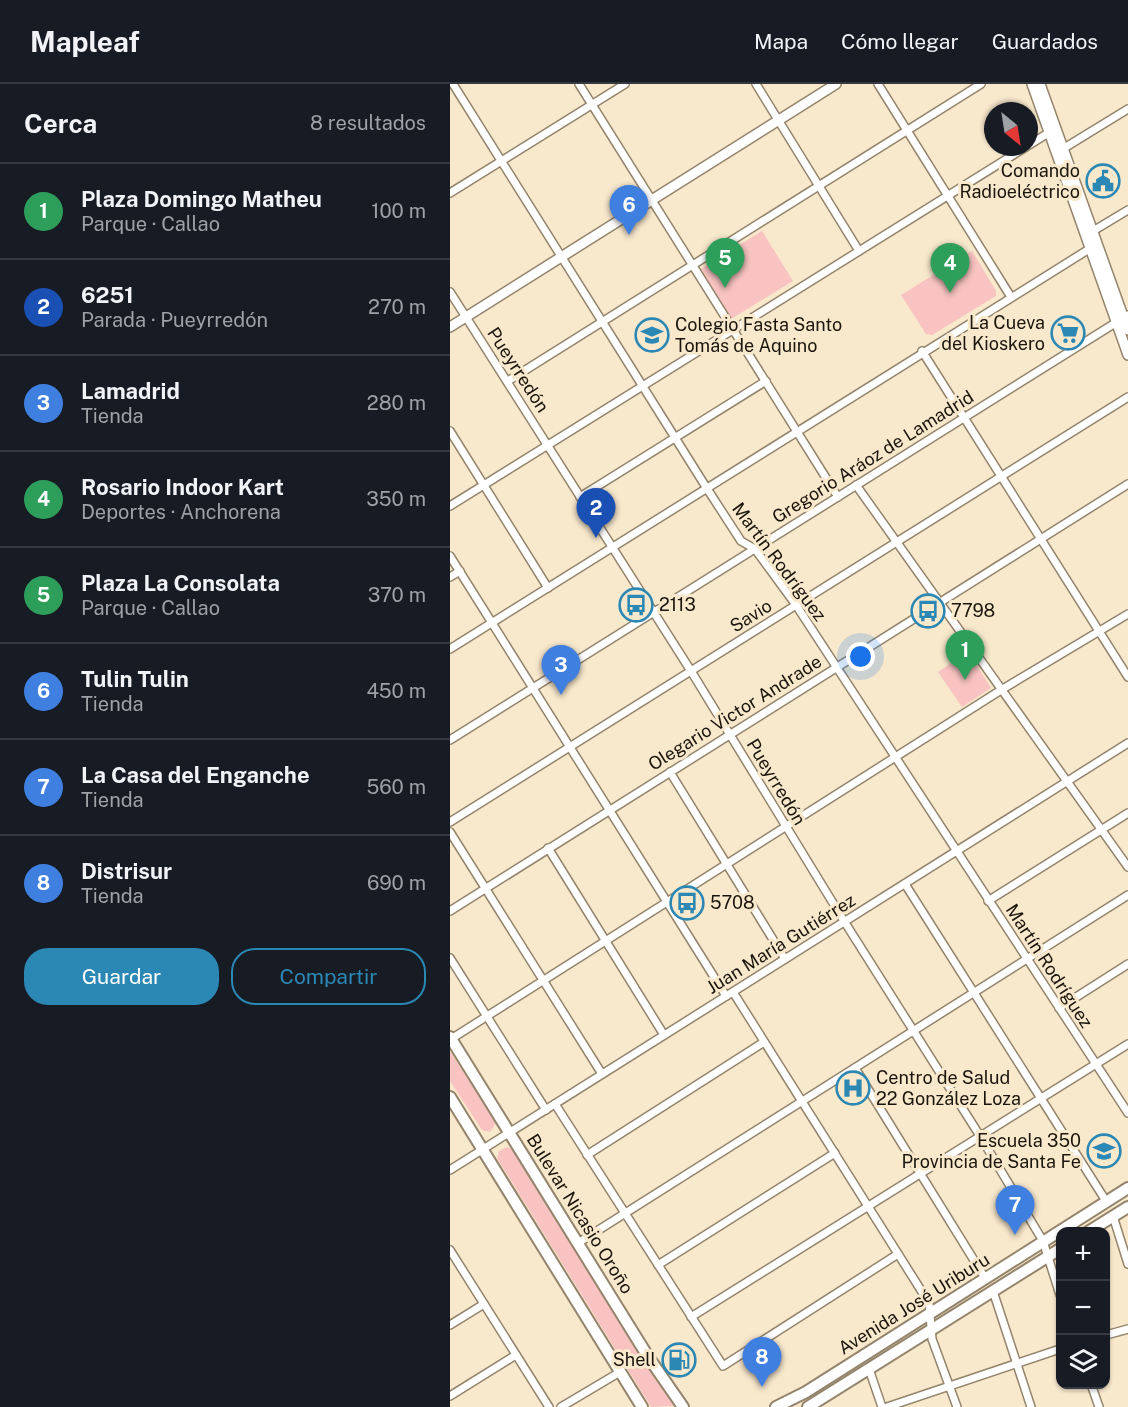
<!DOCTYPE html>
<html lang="es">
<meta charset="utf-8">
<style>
:root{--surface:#171b24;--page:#20242c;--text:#f1f3f6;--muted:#9ea1a6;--line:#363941;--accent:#2b88b4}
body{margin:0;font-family:"Public Sans",sans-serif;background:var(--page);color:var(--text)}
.controls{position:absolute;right:18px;bottom:18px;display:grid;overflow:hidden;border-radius:12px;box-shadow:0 2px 4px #0004}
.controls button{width:54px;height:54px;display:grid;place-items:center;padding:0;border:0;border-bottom:2px solid var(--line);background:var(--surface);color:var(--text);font:30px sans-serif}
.compass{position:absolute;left:534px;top:18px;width:54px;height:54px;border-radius:50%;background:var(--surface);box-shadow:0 2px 4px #0004;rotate:150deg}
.you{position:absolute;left:411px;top:573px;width:21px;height:21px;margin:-15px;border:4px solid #fff;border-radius:50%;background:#1a73e8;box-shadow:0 0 0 9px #1a73e833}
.badge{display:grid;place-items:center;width:39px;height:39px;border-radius:50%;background:var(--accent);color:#fff;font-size:20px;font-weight:700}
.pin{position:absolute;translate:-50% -50px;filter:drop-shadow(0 2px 3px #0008)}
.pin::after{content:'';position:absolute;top:32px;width:21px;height:18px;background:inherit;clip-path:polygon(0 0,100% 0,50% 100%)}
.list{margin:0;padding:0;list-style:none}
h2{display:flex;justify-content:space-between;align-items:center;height:78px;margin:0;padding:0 24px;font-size:26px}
h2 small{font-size:20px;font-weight:400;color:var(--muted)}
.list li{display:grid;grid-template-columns:39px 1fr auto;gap:18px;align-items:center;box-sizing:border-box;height:96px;padding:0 24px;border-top:2px solid var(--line)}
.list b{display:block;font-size:22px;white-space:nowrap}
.list p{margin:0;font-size:20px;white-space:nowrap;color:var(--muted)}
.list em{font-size:20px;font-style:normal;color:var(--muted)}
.actions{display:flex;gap:12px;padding:18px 24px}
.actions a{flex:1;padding:14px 0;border:2px solid var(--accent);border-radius:24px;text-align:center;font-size:21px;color:var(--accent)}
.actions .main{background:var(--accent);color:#fff}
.icon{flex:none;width:33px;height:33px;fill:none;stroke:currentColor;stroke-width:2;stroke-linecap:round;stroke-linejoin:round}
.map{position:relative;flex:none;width:678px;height:1323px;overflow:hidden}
header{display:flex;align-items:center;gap:36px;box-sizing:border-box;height:84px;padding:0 30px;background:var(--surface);border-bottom:2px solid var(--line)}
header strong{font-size:28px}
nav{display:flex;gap:33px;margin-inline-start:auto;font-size:21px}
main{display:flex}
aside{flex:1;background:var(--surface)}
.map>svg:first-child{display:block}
.green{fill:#f8c3c1}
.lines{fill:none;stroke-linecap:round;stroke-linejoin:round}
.street-casing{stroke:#93846b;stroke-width:10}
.secondary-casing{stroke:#93846b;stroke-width:12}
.primary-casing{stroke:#93846b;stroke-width:14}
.street{stroke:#fff;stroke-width:7}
.secondary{stroke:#fff;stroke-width:9}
.primary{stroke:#fff;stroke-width:10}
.labels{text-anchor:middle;stroke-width:6;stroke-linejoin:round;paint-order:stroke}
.poi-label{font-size:18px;fill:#1b150c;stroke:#f8e8cc;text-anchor:start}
.street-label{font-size:18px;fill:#1b150c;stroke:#f8e8cc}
</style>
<header>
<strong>Mapleaf</strong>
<nav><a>Mapa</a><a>Cómo llegar</a><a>Guardados</a></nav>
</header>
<main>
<aside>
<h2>Cerca<small>8 resultados</small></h2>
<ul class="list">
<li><span class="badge" style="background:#2e9e5b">1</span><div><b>Plaza Domingo Matheu</b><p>Parque · Callao</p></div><em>100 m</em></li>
<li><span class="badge" style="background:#1a4fb4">2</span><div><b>6251</b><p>Parada · Pueyrredón</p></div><em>270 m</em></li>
<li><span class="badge" style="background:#3f7fe0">3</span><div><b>Lamadrid</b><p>Tienda</p></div><em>280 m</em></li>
<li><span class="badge" style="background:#2e9e5b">4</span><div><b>Rosario Indoor Kart</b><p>Deportes · Anchorena</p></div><em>350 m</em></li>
<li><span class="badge" style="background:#2e9e5b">5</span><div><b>Plaza La Consolata</b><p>Parque · Callao</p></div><em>370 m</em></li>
<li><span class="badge" style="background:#3f7fe0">6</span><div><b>Tulin Tulin</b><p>Tienda</p></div><em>450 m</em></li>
<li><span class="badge" style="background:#3f7fe0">7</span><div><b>La Casa del Enganche</b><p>Tienda</p></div><em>560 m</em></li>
<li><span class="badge" style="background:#3f7fe0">8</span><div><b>Distrisur</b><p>Tienda</p></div><em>690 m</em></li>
</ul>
<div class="actions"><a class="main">Guardar</a><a>Compartir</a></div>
</aside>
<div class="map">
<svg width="678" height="1323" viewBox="0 0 678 1323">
<rect width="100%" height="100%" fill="#f8e8cc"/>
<g class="green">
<polygon points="312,147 343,197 281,235 251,185"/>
<polygon points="522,167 546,207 546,212 482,251 476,250 451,211"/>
<polygon points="518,568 541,604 512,623 488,588"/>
<polygon points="0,967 46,1039 40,1048 32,1046 0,997"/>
<polygon points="57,1063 62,1065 224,1322 201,1323 47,1074 49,1067"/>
</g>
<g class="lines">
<g class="street-casing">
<g id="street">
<polyline points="3,0 256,403 291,457 305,465 346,521 678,1029"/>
<polyline points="129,0 388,413"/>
<polyline points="306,0 409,167"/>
<polyline points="428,0 561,213"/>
<polyline points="579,61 603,46"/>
<polyline points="611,66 678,25"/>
<polyline points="0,109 175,0"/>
<polyline points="643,147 678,126"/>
<polyline points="0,208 241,587 394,837 530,1052 593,1157 610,1211"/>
<polyline points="472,267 678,593"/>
<polyline points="58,297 531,0"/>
<polyline points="0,347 98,504"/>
<polyline points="406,401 678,783"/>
<polyline points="130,413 316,297"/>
<polyline points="0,422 576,63"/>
<polyline points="0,472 276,912"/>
<polyline points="0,493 10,487"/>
<polyline points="0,565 644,162"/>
<polyline points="0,656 678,231"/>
<polyline points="220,688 335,875"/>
<polyline points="0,738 678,313"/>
<polyline points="0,748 152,990"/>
<polyline points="98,764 214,951"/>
<polyline points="455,800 656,1117"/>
<polyline points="538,817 678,729"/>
<polyline points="0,827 678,400"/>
<polyline points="0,874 96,1026"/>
<polyline points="283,908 479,1219 482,1255 507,1323"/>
<polyline points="609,924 678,880"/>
<polyline points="1,955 551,606 678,530"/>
<polyline points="405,984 535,1194"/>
<polyline points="105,1020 273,1282 448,1170"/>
<polyline points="137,1071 314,958"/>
<polyline points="0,1086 678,659"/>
<polyline points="663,1132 678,1180"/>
<polyline points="128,1159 678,811"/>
<polyline points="0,1166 99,1323"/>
<polyline points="208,1181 385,1069"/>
<polyline points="543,1207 581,1323"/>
<polyline points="241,1233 678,960"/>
<polyline points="0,1241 34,1220"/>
<polyline points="656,1251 678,1245"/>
<polyline points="419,1285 432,1323"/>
<polyline points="641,1300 649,1323"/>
<polyline points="0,1312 66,1271"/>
<polyline points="111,1323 170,1288"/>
<polyline points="437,1323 610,1265"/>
</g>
</g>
<g class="secondary-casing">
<g id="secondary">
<polyline points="582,0 678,271"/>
<polyline points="590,0 678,246"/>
<polyline points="0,243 386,0"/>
</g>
</g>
<g class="primary-casing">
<g id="primary">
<polyline points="0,953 197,1271 233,1323"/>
<polyline points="0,1013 192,1323"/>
<polyline points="638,1148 678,1123"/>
<polyline points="326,1323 356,1308 678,1104"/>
<polyline points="358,1323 610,1165"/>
</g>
</g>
<use href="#street" class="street"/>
<use href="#secondary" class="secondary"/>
<use href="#primary" class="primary"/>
</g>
<defs>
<g id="civic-ring" transform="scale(1.725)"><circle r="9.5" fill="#f8e8cc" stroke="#2b88b4" stroke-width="1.5"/><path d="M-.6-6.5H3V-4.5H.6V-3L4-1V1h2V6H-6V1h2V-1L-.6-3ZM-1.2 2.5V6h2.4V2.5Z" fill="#2b88b4"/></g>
<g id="supermarket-ring" transform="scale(1.725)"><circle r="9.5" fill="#f8e8cc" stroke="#2b88b4" stroke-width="1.5"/><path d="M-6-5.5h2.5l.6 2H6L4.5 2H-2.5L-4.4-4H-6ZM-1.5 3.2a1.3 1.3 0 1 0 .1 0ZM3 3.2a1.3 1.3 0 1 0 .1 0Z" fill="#2b88b4"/></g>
<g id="school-ring" transform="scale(1.725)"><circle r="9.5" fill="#f8e8cc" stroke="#2b88b4" stroke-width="1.5"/><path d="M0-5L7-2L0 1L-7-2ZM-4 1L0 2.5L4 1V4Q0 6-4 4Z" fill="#2b88b4"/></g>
<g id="bus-ring" transform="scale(1.725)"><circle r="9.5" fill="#f8e8cc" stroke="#2b88b4" stroke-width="1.5"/><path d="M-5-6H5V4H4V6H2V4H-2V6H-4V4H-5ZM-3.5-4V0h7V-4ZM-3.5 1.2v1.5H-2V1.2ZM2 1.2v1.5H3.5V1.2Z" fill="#2b88b4"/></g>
<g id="hospital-ring" transform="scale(1.725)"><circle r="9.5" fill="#f8e8cc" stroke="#2b88b4" stroke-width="1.5"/><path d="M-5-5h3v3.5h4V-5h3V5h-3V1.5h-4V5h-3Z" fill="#2b88b4"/></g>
<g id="fuel-ring" transform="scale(1.725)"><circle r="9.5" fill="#f8e8cc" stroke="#2b88b4" stroke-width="1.5"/><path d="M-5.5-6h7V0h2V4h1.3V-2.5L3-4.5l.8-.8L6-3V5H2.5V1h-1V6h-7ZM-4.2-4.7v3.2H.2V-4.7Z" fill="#2b88b4"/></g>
</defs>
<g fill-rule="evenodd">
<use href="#civic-ring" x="653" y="97"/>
<use href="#supermarket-ring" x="618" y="249"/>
<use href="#school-ring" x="202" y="251"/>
<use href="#bus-ring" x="186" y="521"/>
<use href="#bus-ring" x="478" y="527"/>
<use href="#bus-ring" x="237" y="819"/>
<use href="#hospital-ring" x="403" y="1004"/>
<use href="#school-ring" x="654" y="1067"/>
<use href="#fuel-ring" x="229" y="1276"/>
</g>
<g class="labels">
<g class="poi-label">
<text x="630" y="93" text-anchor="end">Comando<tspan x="630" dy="21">Radioeléctrico</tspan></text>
<text x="595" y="245" text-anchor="end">La Cueva<tspan x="595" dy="21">del Kioskero</tspan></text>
<text x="225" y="247">Colegio Fasta Santo<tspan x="225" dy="21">Tomás de Aquino</tspan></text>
<text x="209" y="527">2113</text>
<text x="501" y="533">7798</text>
<text x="260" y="825">5708</text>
<text x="426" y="1000">Centro de Salud<tspan x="426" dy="21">22 González Loza</tspan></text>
<text x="631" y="1063" text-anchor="end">Escuela 350<tspan x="631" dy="21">Provincia de Santa Fe</tspan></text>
<text x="206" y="1282" text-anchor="end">Shell</text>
</g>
<g class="street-label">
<text transform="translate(68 286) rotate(57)" y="6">Pueyrredón</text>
<text transform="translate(423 373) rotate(-32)" y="6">Gregorio Aráoz de Lamadrid</text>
<text transform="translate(329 478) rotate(53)" y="6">Martín Rodríguez</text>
<text transform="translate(301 532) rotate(-32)" y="6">Savio</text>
<text transform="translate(285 629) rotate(-32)" y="6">Olegario Victor Andrade</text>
<text transform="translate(326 698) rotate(59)" y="6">Pueyrredón</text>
<text transform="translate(331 860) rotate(-32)" y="6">Juan María Gutiérrez</text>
<text transform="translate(599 882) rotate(57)" y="6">Martín Rodríguez</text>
<text transform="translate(130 1130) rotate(58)" y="6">Bulevar Nicasio Oroño</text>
<text transform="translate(464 1220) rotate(-32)" y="6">Avenida José Uriburu</text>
</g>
</g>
</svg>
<div class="controls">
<button>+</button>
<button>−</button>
<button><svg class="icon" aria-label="layers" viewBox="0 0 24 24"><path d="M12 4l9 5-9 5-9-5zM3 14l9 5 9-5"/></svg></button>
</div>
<svg class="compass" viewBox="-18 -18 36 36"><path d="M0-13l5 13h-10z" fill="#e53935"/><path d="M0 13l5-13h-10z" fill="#9ea1a6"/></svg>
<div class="you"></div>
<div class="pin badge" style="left:515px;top:596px;background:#2e9e5b">1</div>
<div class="pin badge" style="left:146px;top:454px;background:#1a4fb4">2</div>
<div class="pin badge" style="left:111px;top:611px;background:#3f7fe0">3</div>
<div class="pin badge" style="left:500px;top:209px;background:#2e9e5b">4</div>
<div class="pin badge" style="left:275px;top:204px;background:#2e9e5b">5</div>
<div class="pin badge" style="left:179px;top:151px;background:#3f7fe0">6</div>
<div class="pin badge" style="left:565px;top:1151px;background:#3f7fe0">7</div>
<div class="pin badge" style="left:312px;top:1303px;background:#3f7fe0">8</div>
</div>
</main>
